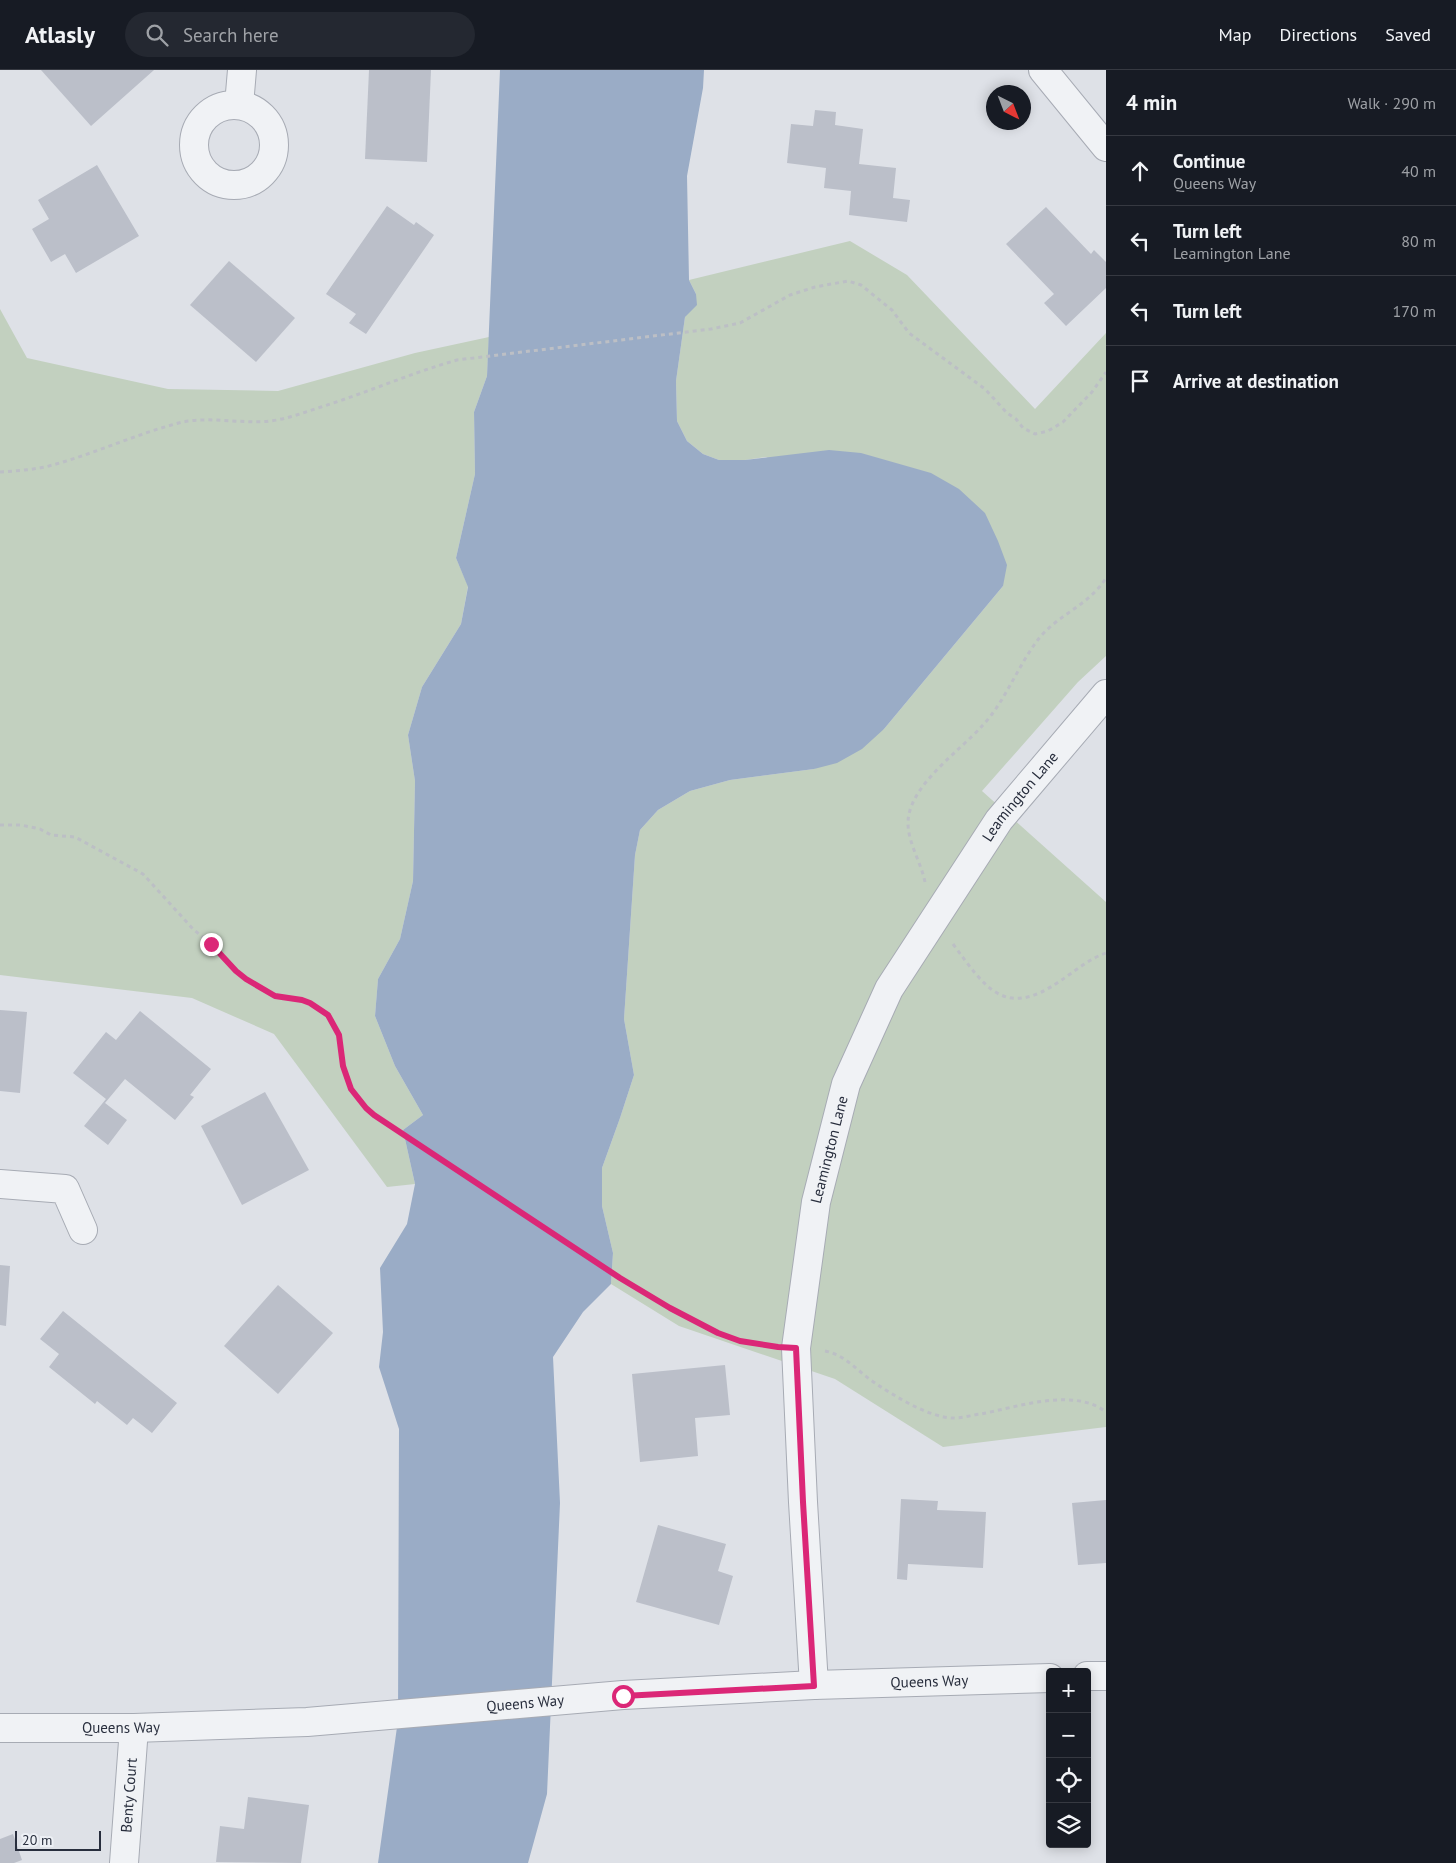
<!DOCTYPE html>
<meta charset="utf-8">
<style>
:root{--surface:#171b24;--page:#242831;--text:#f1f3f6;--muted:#9ea1a6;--line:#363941}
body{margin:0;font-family:"PT Sans",sans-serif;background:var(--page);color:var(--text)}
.controls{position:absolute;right:15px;bottom:15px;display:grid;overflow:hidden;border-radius:5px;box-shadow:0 2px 12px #0003}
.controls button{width:45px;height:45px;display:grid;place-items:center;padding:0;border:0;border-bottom:1px solid var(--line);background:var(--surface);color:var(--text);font:25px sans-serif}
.compass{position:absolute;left:986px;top:15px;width:45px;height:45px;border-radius:50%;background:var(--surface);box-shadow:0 2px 12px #0003;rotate:138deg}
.scale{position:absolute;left:15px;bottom:12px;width:86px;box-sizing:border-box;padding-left:5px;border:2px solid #282e3d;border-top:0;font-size:14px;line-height:18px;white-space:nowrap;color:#282e3d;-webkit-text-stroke:4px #edf0f5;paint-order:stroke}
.stop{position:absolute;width:15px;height:15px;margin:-11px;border:4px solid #db2777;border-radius:50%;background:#fff}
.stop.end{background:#db2777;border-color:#fff;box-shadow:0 1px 5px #0008}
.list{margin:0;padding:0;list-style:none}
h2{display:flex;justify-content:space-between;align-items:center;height:65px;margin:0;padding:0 20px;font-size:21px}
h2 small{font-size:16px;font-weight:400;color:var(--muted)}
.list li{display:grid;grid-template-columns:32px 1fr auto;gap:15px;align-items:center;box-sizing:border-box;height:70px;padding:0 20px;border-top:1px solid var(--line)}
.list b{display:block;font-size:19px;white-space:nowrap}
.list p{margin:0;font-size:16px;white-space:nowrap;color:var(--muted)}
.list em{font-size:16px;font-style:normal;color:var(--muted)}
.icon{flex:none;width:28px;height:28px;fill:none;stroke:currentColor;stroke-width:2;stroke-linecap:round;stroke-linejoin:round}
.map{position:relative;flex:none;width:1106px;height:1793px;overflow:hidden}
header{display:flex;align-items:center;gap:30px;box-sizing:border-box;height:70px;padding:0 25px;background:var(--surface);border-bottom:1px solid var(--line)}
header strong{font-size:24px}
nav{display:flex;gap:28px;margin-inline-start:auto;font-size:18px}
.search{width:350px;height:45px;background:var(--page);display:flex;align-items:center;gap:12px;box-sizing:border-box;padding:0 18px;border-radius:28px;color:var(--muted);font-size:19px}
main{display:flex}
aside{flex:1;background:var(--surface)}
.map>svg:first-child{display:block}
.green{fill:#c2d0bf}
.water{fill:#9aacc6}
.building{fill:#bbbfc9}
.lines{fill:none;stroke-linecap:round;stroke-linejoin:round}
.minor-casing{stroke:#a7abb4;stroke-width:30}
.path{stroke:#bcbfc5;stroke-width:3;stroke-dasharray:4 4;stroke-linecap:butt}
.minor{stroke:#f0f2f5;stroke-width:28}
.route{stroke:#db2777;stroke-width:6}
.labels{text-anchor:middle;stroke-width:5;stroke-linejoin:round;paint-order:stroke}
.street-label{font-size:15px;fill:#282e3d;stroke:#edf0f5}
</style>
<header>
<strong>Atlasly</strong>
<div class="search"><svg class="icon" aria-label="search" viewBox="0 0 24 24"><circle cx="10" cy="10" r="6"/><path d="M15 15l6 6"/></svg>Search here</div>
<nav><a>Map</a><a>Directions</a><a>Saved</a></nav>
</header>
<main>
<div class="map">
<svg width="1106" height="1793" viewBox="0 0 1106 1793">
<rect width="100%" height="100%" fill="#dee1e7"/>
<g class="green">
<polygon points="850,171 907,205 1035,339 1106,263 1106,586 1078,612 982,721 1106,832 1106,1357 943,1377 835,1309 679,1256 611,1214 613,1183 602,1136 602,1098 620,1048 634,1005 624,949 635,785 640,760 658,740 690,721 730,710 814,699 884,659 1003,516 766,387 745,390 719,390 703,384 687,371 677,351 676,311 685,247 696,224 689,210"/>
<polygon points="0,239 27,288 168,319 278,321 415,283 489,267 487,306 474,342 475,404 456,488 468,516 461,554 422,617 408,665 415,711 413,811 400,869 378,909 375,946 395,996 423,1045 403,1060 415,1114 387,1117 274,964 192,928 0,905"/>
</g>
<polygon class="water" points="500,0 704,0 703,18 687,106 689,210 696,224 697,235 685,247 676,311 677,351 687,371 703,384 719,390 745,390 829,380 861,383 931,403 959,419 985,443 998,471 1007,495 1003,516 884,659 862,679 837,693 814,699 730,710 690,721 658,740 640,760 635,785 624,949 634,1005 620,1048 602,1098 602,1136 613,1183 611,1214 583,1242 553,1287 560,1433 547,1724 528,1793 378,1793 398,1650 399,1359 379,1297 383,1262 380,1198 407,1154 415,1114 403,1060 423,1045 395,996 375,946 378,909 400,869 413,811 415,711 408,665 422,617 461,554 468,517 456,488 475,404 474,342 487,306"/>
<g class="building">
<polygon points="41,0 154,0 91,56"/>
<polygon points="369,0 431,0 427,92 365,89"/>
<polygon points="815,40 836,42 835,55 863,59 859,94 896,98 893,128 910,130 907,152 849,145 851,121 824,118 826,98 787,93 791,54 813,56"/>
<polygon points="97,95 139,166 76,203 65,184 51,192 32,159 49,149 38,130"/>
<polygon points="387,136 414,155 416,152 434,165 366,264 349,253 356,244 326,224"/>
<polygon points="1046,137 1091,184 1094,180 1106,192 1106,218 1066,256 1044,233 1054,224 1006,174"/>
<polygon points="229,191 295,248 256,292 190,235"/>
<polygon points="0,940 27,942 20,1023 0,1021"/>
<polygon points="140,941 211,999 190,1025 194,1027 175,1050 125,1009 105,1033 127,1050 108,1075 84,1056 106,1029 73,1003 106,962 116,970"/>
<polygon points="265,1022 309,1100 242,1135 201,1056"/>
<polygon points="0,1195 10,1196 6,1256 0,1255"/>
<polygon points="278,1215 333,1263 278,1324 224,1276"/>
<polygon points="63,1241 177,1333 152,1363 133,1348 127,1355 97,1331 95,1334 49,1297 59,1284 40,1269"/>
<polygon points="725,1295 730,1345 695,1348 698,1386 640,1392 632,1304"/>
<polygon points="901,1429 938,1431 937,1440 986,1442 983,1498 908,1494 907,1510 897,1509"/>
<polygon points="1106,1430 1106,1493 1078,1495 1072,1433"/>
<polygon points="658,1455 726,1474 718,1501 733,1506 719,1555 636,1532"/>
<polygon points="248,1727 309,1735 301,1793 216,1792 220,1756 244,1759"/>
<polygon points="13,1764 22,1790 14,1793 0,1793 0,1769"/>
</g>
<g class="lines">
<g class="minor-casing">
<g id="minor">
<polyline points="1043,0 1106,77"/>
<polyline points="239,35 242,0"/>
<circle cx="234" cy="75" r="40"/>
<polyline points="0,1114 65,1119 83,1160"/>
<polyline points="1087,1606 1106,1606"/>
<path id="s1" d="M814 1615 803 1432 796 1278 816 1132 846 1014 889 919 999 750 1106 624"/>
<path id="s2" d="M0 1658H134L307 1652 623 1625 814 1615 1050 1608"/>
<path id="s3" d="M124 1793 134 1658"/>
</g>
</g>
<g class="path">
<path d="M0 402C15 401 30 400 45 397 89 386 131 366 175 354 209 344 243 356 277 350 292 347 306 342 321 337 366 323 411 303 457 290L711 259 740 253 790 225 815 217 848 211 861 215 892 240 909 263 985 319 1007 343 1016 349 1023 358 1035 364 1048 361 1063 352 1092 322 1106 302"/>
<polyline points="0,755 21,755 40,759 51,765 75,767 143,804 193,859 211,874 236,901 246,909 275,926 301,930 323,940 333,952 339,965 343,996 351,1019 366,1038 374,1045 620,1208 670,1238 718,1263 740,1271 769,1275"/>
<path d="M925 812C921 792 908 773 908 753 908 716 960 681 983 655 1007 629 1018 594 1041 566 1060 544 1090 534 1106 508"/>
<path d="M953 874C985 917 1004 950 1060 911 1074 902 1090 888 1106 883"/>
<path d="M825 1281C846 1285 858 1302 875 1313 896 1327 930 1348 954 1348 963 1348 972 1345 981 1344 1017 1337 1074 1317 1106 1342"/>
</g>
<use href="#minor" class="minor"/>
</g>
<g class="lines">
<polyline class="route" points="211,874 236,901 246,909 275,926 302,930 310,933 328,945 339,965 343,996 351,1019 366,1038 374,1045 620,1208 670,1238 718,1263 740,1271 778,1277 796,1278 803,1432 814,1616 623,1626"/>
</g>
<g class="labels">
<g class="street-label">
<text dy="5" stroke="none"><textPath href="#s1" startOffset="944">Leamington Lane</textPath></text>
<text dy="5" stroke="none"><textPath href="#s1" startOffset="539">Leamington Lane</textPath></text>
<text dy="5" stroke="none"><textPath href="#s2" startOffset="931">Queens Way</textPath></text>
<text dy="5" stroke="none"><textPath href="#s2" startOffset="526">Queens Way</textPath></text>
<text dy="5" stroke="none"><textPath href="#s2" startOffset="121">Queens Way</textPath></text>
<text dy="5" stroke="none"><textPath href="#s3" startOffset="68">Benty Court</textPath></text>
</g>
</g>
</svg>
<div class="controls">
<button>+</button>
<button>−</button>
<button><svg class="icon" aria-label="locate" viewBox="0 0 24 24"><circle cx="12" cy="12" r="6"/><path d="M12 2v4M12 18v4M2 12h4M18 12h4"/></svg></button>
<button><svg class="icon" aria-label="layers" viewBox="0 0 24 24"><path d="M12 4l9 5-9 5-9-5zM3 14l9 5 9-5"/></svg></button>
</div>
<svg class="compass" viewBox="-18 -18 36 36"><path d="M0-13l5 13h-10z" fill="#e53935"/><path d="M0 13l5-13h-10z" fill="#9ea1a6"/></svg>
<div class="scale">20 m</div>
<div class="stop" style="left:623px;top:1626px"></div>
<div class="stop end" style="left:211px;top:874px"></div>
</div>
<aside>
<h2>4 min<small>Walk · 290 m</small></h2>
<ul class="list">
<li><svg class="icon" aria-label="ahead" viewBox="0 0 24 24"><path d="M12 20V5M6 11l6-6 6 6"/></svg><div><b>Continue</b><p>Queens Way</p></div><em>40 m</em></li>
<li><svg class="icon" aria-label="left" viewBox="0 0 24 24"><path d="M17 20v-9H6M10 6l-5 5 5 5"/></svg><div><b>Turn left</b><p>Leamington Lane</p></div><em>80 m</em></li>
<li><svg class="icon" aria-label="left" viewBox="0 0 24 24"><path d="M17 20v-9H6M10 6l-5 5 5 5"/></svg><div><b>Turn left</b></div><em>170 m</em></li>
<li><svg class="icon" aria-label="arrive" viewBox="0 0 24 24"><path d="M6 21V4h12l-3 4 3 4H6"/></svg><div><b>Arrive at destination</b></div></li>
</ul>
</aside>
</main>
